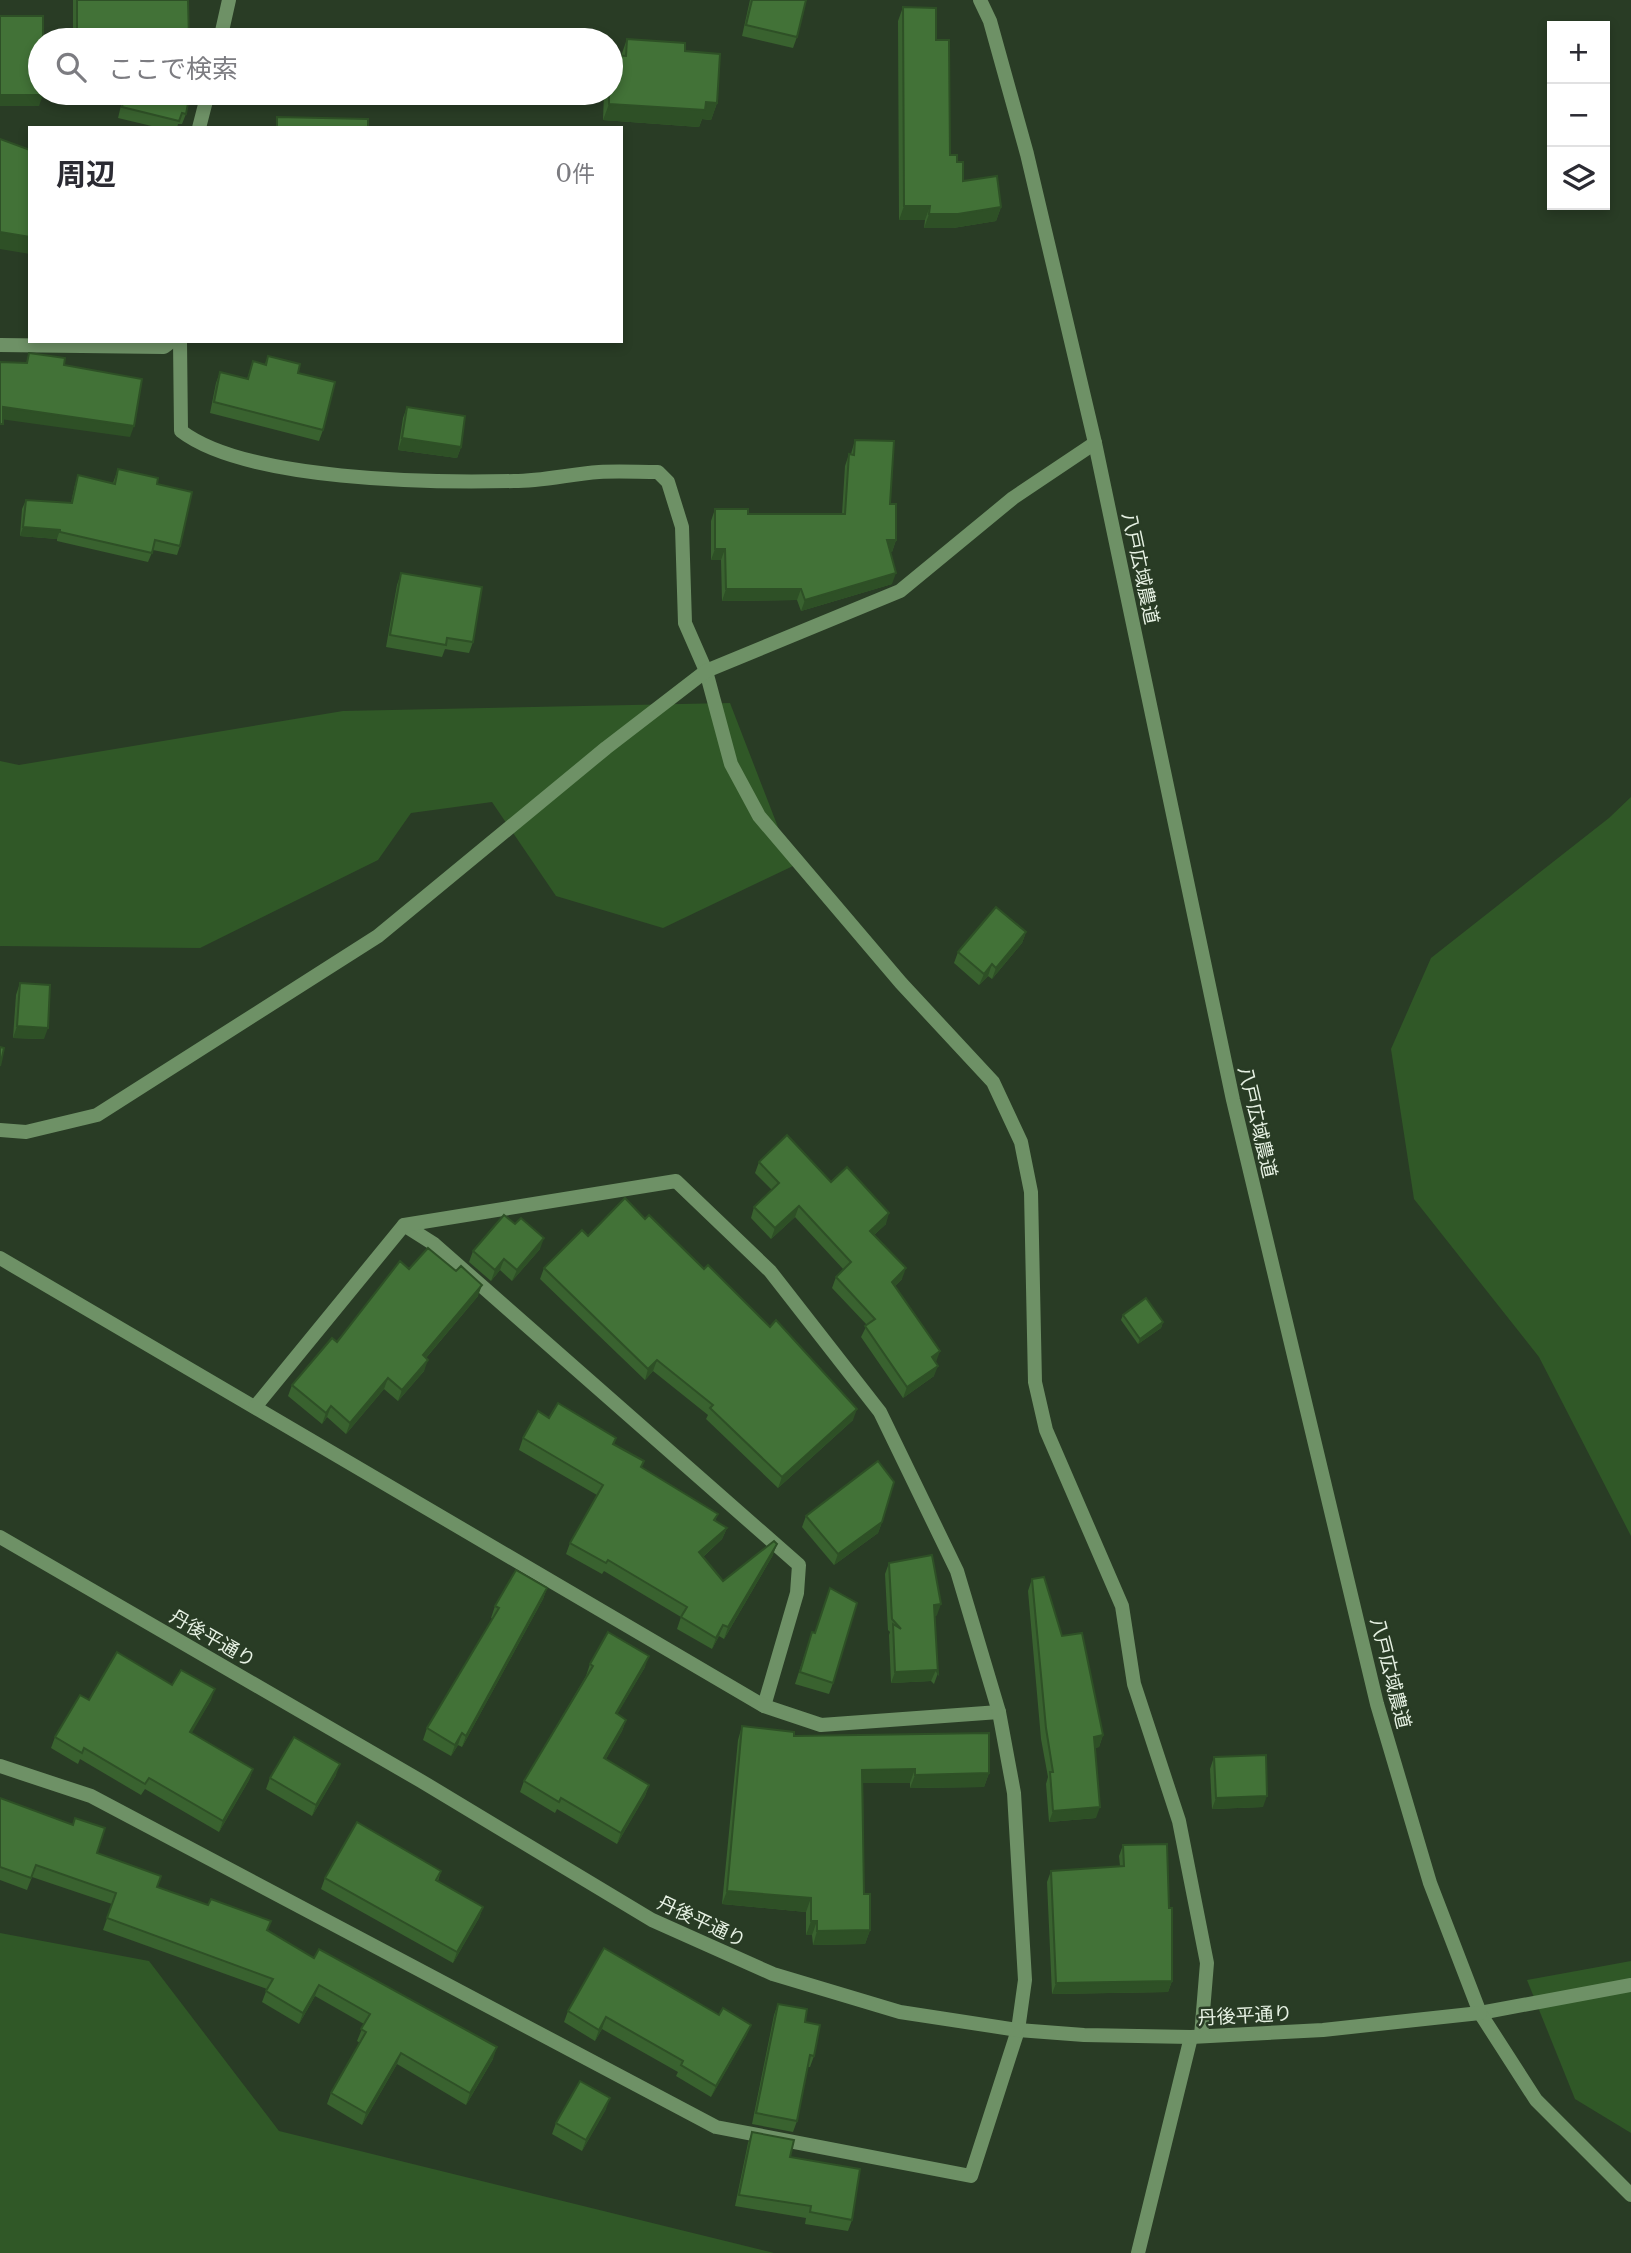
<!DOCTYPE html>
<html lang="ja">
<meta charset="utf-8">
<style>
:root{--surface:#fff;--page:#f2f2f3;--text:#2b2b33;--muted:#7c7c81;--line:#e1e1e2}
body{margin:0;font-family:"Libre Baskerville","Noto Sans JP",serif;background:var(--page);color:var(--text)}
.controls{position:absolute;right:21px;top:21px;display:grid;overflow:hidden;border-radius:0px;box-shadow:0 4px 10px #0003}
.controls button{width:63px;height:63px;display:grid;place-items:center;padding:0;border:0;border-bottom:2px solid var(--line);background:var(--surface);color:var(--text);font:35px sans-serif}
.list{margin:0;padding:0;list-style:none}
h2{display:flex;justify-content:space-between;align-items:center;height:91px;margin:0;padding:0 28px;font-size:30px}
h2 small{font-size:23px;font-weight:400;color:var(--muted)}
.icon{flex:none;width:38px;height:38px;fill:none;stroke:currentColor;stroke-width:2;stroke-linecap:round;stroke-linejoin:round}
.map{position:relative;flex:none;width:1631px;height:2253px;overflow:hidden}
.search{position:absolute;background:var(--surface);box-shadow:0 4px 10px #0003;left:28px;top:28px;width:595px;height:77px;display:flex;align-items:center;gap:18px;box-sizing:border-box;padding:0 24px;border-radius:38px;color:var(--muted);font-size:26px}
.panel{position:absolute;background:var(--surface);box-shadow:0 4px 10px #0003;left:28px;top:126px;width:595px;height:217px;border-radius:0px}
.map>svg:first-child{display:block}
.green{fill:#305827}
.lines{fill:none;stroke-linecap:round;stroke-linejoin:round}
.minor{stroke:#6e9166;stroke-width:14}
.tertiary{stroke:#6e9166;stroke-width:14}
.wall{fill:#39622f}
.shaded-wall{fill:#2e5026}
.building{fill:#427237;stroke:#2e5026;stroke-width:2}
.labels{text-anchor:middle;stroke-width:5;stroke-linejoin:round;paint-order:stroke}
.street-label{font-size:19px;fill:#e6f1e3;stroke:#293c25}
</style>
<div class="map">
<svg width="1631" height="2253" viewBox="0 0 1631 2253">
<rect width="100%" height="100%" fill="#293c25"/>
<g class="green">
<polygon points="730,703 793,866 663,928 556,896 492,802 411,813 378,860 200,948 0,946 0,761 19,765 343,711"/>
<polygon points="1631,797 1631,1536 1539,1357 1414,1199 1391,1049 1431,958 1609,818"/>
<polygon points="0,1933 149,1961 279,2131 774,2253 0,2253"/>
<polygon points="1631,1961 1631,2133 1575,2099 1527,1980"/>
</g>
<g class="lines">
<g class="minor">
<polyline points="220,40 229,0"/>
<polyline points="199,128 208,93"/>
<path d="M180 341 181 431C246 481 432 483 514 481 542 481 571 474 599 472 618 471 638 472 658 472L668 482 682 527 685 623 706 671 731 764 759 816 901 983 993 1082 1021 1142 1031 1192 1035 1382 1046 1430 1122 1606 1134 1684 1179 1821 1207 1963 1201 2036"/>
<polyline points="0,345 164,347 172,341"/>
<polyline points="0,1130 26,1132 97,1115 378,936 606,748 706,671 900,591 1013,498 1095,443"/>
<polyline points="404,1225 434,1244 799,1565 797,1593 764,1706"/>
<polyline points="0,1258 764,1706 821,1725 999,1712"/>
<polyline points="0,1766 91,1796 716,2127 971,2176 1018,2030 1025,1980 1014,1793 999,1712 957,1571 880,1412 770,1271 676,1181 404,1225 255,1407"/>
<polyline points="1480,2013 1631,1985"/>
<polyline points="1138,2253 1191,2037"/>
</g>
<g class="tertiary">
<polyline points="980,0 990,21 1027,154 1095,443 1233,1100 1377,1704 1430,1883 1480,2013 1536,2100 1631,2195"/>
<polyline points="0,1537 421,1781 652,1920 773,1974 900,2012 1018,2030 1084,2035 1191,2037 1323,2030 1480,2013"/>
</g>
</g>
<g class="wall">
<polygon points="73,0 188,0 189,40 73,40"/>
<polygon points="750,0 806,0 797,37 793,48 742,36"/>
<polygon points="903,7 936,40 950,155 957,162 963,181 1001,207 996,221 953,228 924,228 925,220 899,220 898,21"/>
<polygon points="627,39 685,51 717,103 711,120 702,119 699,127 603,120 604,93 611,93 611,58 612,55 621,56"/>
<polygon points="124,93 190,93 186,114 182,124 178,124 177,128 160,128 118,118"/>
<polygon points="268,356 298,373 323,430 319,441 210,413 216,383 220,372 247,379 253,361 265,364"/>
<polygon points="407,407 461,447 457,458 398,450 403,418"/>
<polygon points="855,440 890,504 896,540 892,552 890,552 892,584 801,611 797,600 722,601 721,560 711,560 711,521 715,509 748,514 842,514 845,466 849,454 851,454"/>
<polygon points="118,469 157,484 180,546 177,555 153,550 148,562 57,541 57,539 20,536 22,509 26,500 71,503 75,485 78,475 113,483"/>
<polygon points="401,573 473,642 469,653 445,649 442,657 386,647 397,585"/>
<polygon points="1026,932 1022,943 992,979 988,976 979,985 954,963 958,952"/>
<polygon points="20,983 44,1039 13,1038 16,995"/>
<polygon points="759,1162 831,1182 886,1224 874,1235 902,1279 895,1286 935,1362 934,1376 903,1398 861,1337 867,1325 832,1288 836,1277 844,1270 795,1217 771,1239 751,1218 754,1207 772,1190 755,1173"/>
<polygon points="645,1219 770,1327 853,1420 778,1488 706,1419 708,1415 653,1371 645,1380 540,1279 544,1268 588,1236"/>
<polygon points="540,1249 512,1281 500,1270 491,1281 469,1262 473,1251"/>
<polygon points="409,1269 478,1296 426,1358 424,1371 398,1401 384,1389 346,1434 327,1417 322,1424 288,1396 292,1385"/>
<polygon points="1123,1315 1163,1322 1161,1328 1138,1344 1121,1320"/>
<polygon points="549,1418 616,1438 614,1444 642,1468 718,1514 715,1521 727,1528 722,1539 703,1557 723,1581 773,1555 724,1639 719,1636 712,1649 677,1629 681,1617 604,1571 602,1574 566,1554 570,1543 597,1495 519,1450 523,1438"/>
<polygon points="806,1516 882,1522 878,1533 834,1565 802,1527"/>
<polygon points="889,1563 937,1615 935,1616 938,1673 934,1684 931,1681 891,1683 889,1635 890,1632 888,1630 885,1574"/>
<polygon points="1032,1579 1062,1636 1103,1735 1099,1747 1095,1748 1096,1818 1049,1822 1046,1784 1048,1777 1041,1739 1028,1591"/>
<polygon points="547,1588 543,1599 462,1747 458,1745 451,1756 423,1740 427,1728 493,1619 491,1618 495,1606"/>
<polygon points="812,1632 815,1633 833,1683 829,1694 795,1684"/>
<polygon points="590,1664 645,1667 617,1714 626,1720 622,1731 606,1759 649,1785 645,1796 617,1844 557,1809 555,1813 520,1792 524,1781 586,1676"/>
<polygon points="172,1685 211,1700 191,1733 253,1769 249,1780 219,1832 145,1789 141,1795 80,1759 78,1764 51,1748 55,1737 89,1700"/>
<polygon points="742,1726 794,1736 989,1773 984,1787 910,1788 910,1783 863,1783 864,1894 870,1930 865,1944 813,1945 812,1935 806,1935 806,1912 722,1904 738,1740"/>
<polygon points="1214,1757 1263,1807 1212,1809 1210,1769"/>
<polygon points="336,1775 312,1816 266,1789 270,1778"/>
<polygon points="0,1798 157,1887 267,1930 314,1958 493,2059 466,2105 397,2064 362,2125 327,2104 331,2093 360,2043 357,2041 364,2024 315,1996 299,2024 262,2002 267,1989 103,1930 112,1904 32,1877 27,1890 0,1880"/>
<polygon points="1123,1845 1172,1981 1168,1992 1052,1994 1047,1882 1051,1871 1120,1866 1119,1856"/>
<polygon points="441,1871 438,1881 483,1907 479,1918 453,1963 321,1889 325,1878"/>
<polygon points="778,2004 805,2022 814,2056 810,2067 808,2067 797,2121 793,2132 752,2124 774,2015"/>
<polygon points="568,2011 719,2015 751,2025 746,2036 711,2097 676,2076 678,2072 602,2029 595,2041 564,2022"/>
<polygon points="606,2109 582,2151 552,2134 556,2123"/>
<polygon points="752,2132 790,2157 852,2220 848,2231 805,2224 806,2218 735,2206 748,2143"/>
</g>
<g class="shaded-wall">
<polygon points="139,31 136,40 74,40 77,32"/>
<polygon points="0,95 43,95 39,106 0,106"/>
<polygon points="706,102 717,103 711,120 702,119 699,127 603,120 609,104"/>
<polygon points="904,206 930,206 925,220 899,220"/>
<polygon points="1001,207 996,221 953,228 924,228 929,214"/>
<polygon points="0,232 30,237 30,254 0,249"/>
<polygon points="3,407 134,426 130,437 0,419"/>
<polygon points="402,438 461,447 457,458 398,450"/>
<polygon points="23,527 60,530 57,539 20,536"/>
<polygon points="887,540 896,540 892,552 883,552"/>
<polygon points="715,549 725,549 721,560 711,560"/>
<polygon points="896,573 892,584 801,611 805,600"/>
<polygon points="726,589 801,589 797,600 722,601"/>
<polygon points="1026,932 1022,943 992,979 996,968"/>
<polygon points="992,964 988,976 979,985 984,974"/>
<polygon points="17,1026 48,1028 44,1039 13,1038"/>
<polygon points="799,1206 795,1217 771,1239 775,1228"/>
<polygon points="889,1213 886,1224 866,1242 870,1231"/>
<polygon points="544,1238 540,1249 512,1281 517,1270"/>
<polygon points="504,1259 500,1270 491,1281 495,1270"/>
<polygon points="906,1268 902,1279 888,1293 892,1282"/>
<polygon points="482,1285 478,1296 419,1366 423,1355"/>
<polygon points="1163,1322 1161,1328 1138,1344 1140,1339"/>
<polygon points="940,1351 936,1362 932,1357"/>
<polygon points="428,1360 424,1371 398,1401 402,1390"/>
<polygon points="657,1360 653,1371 645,1380 648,1369"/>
<polygon points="938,1366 934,1376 903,1398 907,1387"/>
<polygon points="388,1378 384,1389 346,1434 350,1423"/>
<polygon points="331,1406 327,1417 322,1424 326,1413"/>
<polygon points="857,1409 853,1420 778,1488 782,1477"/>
<polygon points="882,1522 878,1533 834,1565 838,1554"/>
<polygon points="727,1528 722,1539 695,1564 699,1552"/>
<polygon points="777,1544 773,1555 724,1639 728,1627"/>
<polygon points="547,1588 543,1599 462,1747 466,1736"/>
<polygon points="941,1604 937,1615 930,1617 934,1605"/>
<polygon points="723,1625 719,1636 712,1649 716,1638"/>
<polygon points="649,1656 645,1667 611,1725 616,1713"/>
<polygon points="936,1670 931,1681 891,1683 895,1672"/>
<polygon points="215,1689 211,1700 186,1743 190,1732"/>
<polygon points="626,1720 622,1731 600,1770 604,1758"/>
<polygon points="462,1733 458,1745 451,1756 455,1745"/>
<polygon points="1103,1735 1099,1747 1090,1749 1094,1737"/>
<polygon points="340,1764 336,1775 312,1816 316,1805"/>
<polygon points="253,1769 249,1780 219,1832 223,1821"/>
<polygon points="915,1769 910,1783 857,1783 862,1770"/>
<polygon points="989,1773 984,1787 910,1788 915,1775"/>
<polygon points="649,1785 645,1796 617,1844 621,1833"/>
<polygon points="1267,1796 1263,1807 1212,1809 1216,1798"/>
<polygon points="1100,1807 1096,1818 1049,1822 1053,1811"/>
<polygon points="727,1891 811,1898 806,1912 722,1904"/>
<polygon points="483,1907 479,1918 453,1963 457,1952"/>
<polygon points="811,1921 817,1921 812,1935 806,1935"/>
<polygon points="870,1930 865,1944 813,1945 817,1931"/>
<polygon points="1172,1981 1168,1992 1052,1994 1056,1983"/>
<polygon points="319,1985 315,1996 299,2024 303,2013"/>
<polygon points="606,2017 602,2029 595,2041 599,2030"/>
<polygon points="751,2025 746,2036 711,2097 716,2086"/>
<polygon points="497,2047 493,2059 466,2105 470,2093"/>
<polygon points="401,2053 397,2064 362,2125 366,2113"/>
<polygon points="610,2098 606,2109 582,2151 586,2140"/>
</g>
<g class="building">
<polygon points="77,0 188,0 189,40 137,40 139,31 77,32"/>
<polygon points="752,0 806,0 797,37 746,25"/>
<polygon points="903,7 936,8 936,40 949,40 950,155 957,155 957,162 963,162 963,181 997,176 1001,207 958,214 929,214 930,206 904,206"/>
<polygon points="0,16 43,16 43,40 40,40 40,93 43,93 43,95 0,95"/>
<polygon points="627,39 685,43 685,51 720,54 717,103 706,102 705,110 609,104 609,93 611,93 612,55 626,56"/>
<polygon points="125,93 190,93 186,114 182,113 179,121 122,107"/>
<polygon points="277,117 368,119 368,128 277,128"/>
<polygon points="0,139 30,150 30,237 0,232"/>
<polygon points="29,353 65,358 64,365 142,379 134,426 3,407 3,424 0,424 0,362 27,363"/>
<polygon points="268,356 300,364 298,373 335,382 323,430 214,402 220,372 248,379 253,361 266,365"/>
<polygon points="407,407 465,416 461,447 402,438"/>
<polygon points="855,440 894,441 890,504 896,504 896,540 887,540 896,573 805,600 801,589 726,589 725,549 715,549 715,509 748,509 748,514 845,514 849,454 854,455"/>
<polygon points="118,469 158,478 157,484 192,492 180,546 155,540 152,553 60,532 60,530 23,527 26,500 72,503 78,475 115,484"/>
<polygon points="401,573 482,587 473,642 447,638 446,645 390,635"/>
<polygon points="996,907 1026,932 996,968 992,964 984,974 958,952"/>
<polygon points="20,983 50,985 48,1028 17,1026"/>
<polygon points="0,1047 4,1048 0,1066"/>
<polygon points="787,1135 831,1182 847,1167 889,1213 870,1231 906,1268 892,1282 940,1351 932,1357 938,1366 907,1387 865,1326 875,1319 836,1277 851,1262 799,1206 775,1228 754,1207 779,1183 759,1162"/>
<polygon points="625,1198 645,1219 649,1215 704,1269 708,1265 770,1327 776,1320 857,1409 782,1477 710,1408 713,1405 657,1360 648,1369 544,1268 582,1230 588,1236"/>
<polygon points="504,1215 515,1224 521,1218 544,1238 517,1270 504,1259 495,1270 473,1251"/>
<polygon points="428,1248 456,1271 461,1266 482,1285 423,1355 428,1360 402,1390 388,1378 350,1423 331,1406 326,1413 292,1385 332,1338 337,1342 400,1261 409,1269"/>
<polygon points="1146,1298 1163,1322 1140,1339 1123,1315"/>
<polygon points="558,1403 616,1438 613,1444 644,1461 641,1467 718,1514 714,1520 727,1528 699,1552 723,1581 774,1541 777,1544 728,1627 723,1625 716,1638 681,1617 687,1607 608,1560 606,1563 570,1543 603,1485 523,1438 538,1411 549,1418"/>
<polygon points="878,1461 894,1482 882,1522 838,1554 806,1516"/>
<polygon points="932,1555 941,1604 934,1605 938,1673 936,1670 895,1672 893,1624 901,1629 892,1619 889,1563"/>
<polygon points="516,1570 547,1588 466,1736 462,1733 455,1745 427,1728 499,1608 495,1606"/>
<polygon points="1044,1577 1062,1636 1082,1633 1103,1735 1094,1737 1100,1807 1053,1811 1050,1772 1053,1772 1046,1728 1032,1579"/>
<polygon points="830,1588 857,1603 833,1683 800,1672 812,1632 815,1633"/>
<polygon points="608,1632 649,1656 616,1713 626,1720 604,1758 649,1785 621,1833 561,1798 559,1802 524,1781 593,1666 590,1664"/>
<polygon points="117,1652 172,1685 181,1670 215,1689 190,1732 253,1769 223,1821 149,1778 145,1784 84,1748 82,1753 55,1737 80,1695 89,1700"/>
<polygon points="742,1726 794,1732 794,1736 989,1733 989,1773 915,1775 915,1769 862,1770 864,1894 870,1894 870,1930 817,1931 817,1921 811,1921 811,1898 727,1891"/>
<polygon points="294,1737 340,1764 316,1805 270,1778"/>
<polygon points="1266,1755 1267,1796 1216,1798 1214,1757"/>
<polygon points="0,1798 73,1825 75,1818 105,1828 97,1853 161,1876 157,1887 208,1905 211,1899 271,1921 267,1930 314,1958 319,1949 497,2047 470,2093 401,2053 366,2113 331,2093 366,2032 361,2029 370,2014 319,1985 303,2013 266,1991 273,1979 107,1918 116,1893 36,1865 31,1878 0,1867"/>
<polygon points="357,1822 441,1871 436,1880 483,1907 457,1952 325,1878"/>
<polygon points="1167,1844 1169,1908 1172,1908 1172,1981 1056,1983 1051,1871 1124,1866 1123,1845"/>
<polygon points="604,1948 719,2015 723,2008 751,2025 716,2086 681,2065 683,2061 606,2017 599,2030 568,2011"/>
<polygon points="778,2004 807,2009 805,2022 820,2025 814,2056 810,2055 797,2121 756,2113"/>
<polygon points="580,2081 610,2098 586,2140 556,2123"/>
<polygon points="752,2132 794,2140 790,2157 860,2169 852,2220 810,2212 811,2206 739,2195"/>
</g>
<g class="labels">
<g class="street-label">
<text transform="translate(1141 568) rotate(78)" y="7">八戸広域農道</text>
<text transform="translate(1258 1122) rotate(77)" y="7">八戸広域農道</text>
<text transform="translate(213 1638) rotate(30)" y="7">丹後平通り</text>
<text transform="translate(1391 1673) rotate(76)" y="7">八戸広域農道</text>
<text transform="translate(702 1921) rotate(25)" y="7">丹後平通り</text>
<text transform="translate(1245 2015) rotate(-3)" y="7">丹後平通り</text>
</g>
</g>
</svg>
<div class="controls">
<button>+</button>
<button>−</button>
<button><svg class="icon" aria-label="layers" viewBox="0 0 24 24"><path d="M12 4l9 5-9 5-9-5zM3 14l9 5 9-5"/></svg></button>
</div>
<div class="search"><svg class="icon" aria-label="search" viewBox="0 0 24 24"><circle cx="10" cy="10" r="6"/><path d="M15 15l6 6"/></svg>ここで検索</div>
<section class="panel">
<h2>周辺<small>0件</small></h2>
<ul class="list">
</ul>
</section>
</div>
